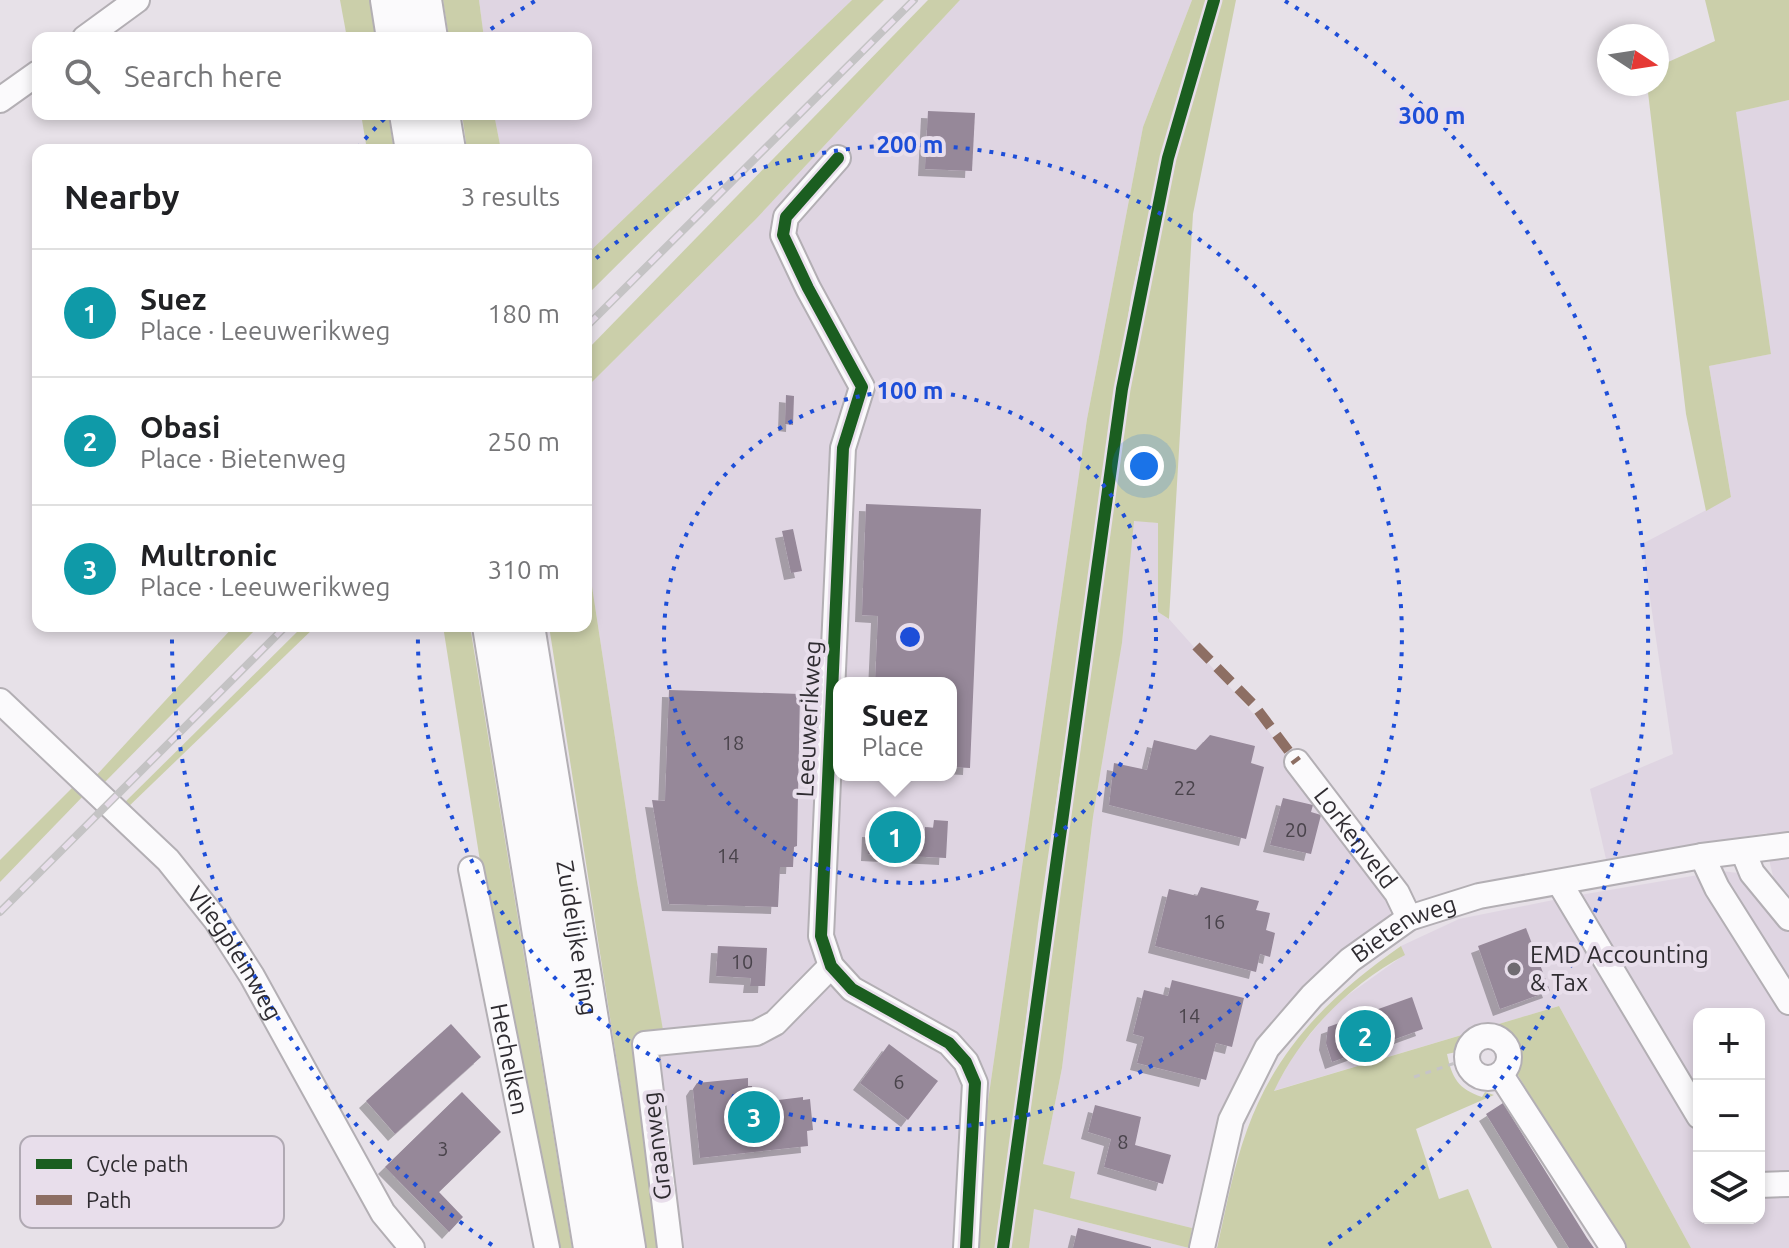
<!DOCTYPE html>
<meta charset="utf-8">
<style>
:root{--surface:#fff;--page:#f6f6f6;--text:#202124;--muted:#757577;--line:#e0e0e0;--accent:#6f6b71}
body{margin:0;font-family:Ubuntu,sans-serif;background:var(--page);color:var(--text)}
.controls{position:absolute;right:24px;bottom:24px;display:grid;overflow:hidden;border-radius:16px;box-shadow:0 4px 12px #0003}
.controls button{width:72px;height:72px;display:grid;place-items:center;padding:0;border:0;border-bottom:2px solid var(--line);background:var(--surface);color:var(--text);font:40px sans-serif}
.compass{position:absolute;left:1597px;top:24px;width:72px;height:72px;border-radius:50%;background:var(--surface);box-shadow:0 4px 12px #0003;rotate:102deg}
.you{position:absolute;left:1144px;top:466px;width:28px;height:28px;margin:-20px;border:6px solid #fff;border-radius:50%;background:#1a73e8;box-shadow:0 0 0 12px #1a73e833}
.badge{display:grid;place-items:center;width:52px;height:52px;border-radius:50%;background:var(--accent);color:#fff;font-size:26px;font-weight:700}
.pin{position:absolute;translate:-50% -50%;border:4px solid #fff;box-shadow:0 2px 8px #0006}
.popup{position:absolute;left:833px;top:677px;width:124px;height:104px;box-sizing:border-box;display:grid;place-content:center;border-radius:16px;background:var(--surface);filter:drop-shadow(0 2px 6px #0005);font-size:26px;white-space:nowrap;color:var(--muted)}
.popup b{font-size:30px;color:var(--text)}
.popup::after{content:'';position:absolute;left:50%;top:100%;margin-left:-16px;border:16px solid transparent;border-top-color:var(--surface)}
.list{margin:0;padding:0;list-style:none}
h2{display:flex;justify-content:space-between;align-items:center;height:104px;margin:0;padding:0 32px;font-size:34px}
h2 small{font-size:26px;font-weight:400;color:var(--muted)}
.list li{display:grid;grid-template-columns:52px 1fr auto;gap:24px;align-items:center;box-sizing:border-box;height:128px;padding:0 32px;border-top:2px solid var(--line)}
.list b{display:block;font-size:30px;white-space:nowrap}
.list p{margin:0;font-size:26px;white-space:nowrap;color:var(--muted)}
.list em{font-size:26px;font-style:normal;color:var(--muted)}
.icon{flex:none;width:44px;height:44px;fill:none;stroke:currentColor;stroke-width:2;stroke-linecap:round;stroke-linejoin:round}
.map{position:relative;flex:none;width:1789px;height:1248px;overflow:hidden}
.search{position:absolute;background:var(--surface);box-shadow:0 4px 12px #0003;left:32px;top:32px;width:560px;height:88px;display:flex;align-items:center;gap:20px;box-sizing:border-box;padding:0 28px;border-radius:16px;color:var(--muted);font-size:30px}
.panel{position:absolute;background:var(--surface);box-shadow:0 4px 12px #0003;left:32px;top:144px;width:560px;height:488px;border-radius:16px}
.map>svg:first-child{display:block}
.built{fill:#dfd5e2;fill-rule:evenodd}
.green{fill:#cbcfaa}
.building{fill:#968899;filter:url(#shadow)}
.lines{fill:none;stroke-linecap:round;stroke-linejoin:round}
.minor-casing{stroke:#b3afb4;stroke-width:28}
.highway-casing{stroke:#b3afb4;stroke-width:40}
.path{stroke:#c6c4c7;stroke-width:3;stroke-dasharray:6 6;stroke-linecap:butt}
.minor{stroke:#fbfafc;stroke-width:24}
.highway{stroke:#fbfafc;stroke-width:36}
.rail-casing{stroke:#c4c3c4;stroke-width:8}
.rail{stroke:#e8deeb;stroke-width:5;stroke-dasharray:15;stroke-linecap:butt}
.quiet{stroke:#8d6e63;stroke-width:10;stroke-dasharray:20 10;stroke-linecap:butt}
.cycleway-casing{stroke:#e8deeb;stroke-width:17}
.cycleway{stroke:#1b5e20;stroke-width:12}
.ring{fill:none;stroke:#1d4ed8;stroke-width:4;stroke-dasharray:4 8}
.poi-dot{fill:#6f6b71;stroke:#e8deeb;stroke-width:3}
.labels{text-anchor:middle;stroke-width:8;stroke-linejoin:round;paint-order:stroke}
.number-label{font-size:20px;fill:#49434b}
.street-label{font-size:24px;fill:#2f2c31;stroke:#e8deeb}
.poi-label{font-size:24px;fill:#2f2c31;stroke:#e8deeb;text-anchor:start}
.key{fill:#e8deeb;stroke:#b0a9b3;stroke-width:2}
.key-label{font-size:22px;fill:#2f2c31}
.centre{fill:#1d4ed8;stroke:#e8deeb;stroke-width:4}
.ring-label{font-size:24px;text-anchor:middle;font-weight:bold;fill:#1d4ed8;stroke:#e8deeb;stroke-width:8;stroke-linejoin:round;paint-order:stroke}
</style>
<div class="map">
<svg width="1789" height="1248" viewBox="0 0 1789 1248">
<defs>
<filter id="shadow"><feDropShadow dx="-7" dy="7" stdDeviation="0" flood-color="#0004"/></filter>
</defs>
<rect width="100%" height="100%" fill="#e7e1e8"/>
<g class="built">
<polygon points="479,0 852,0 586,255 586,150 501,150 494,114 586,114 586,38 484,38"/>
<path d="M960 0H1192L1143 127 1087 419 987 1108 975 1248H663L639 1035 662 1030 637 882 586 547V388L756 219ZM839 683H951V775H839Z"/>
<polygon points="1789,100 1789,927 1782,911 1770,864 1767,833 1606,859 1590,789 1673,754 1642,544 1731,497 1709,366 1771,354 1735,112"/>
<polygon points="1133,520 1158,523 1158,612 1169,619 1267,729 1391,905 1390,917 1330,961 1282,1014 1244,1070 1214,1135 1192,1228 1069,1198 1043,1164 1062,1068 1093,817 1122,643"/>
<path d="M1722 871 1738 873 1777 920 1789 930V1248H1691L1559 1006 1273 1091 1295 1053 1334 1005 1404 955 1401 946 1459 919 1568 897ZM1699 1014H1759V1218H1699Z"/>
<polygon points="1034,1209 1189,1248 1029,1248"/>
</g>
<g class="green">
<polygon points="340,0 370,0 376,38 347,38"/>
<polygon points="443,0 479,0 484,38 449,38"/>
<polygon points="852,0 884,0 586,296 586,255"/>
<polygon points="928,0 960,0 756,219 586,388 586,351"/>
<polygon points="1192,0 1208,0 1195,35 1157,177 1131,297 1038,924 997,1248 975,1248 987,1108 1087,419 1143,127"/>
<path d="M1220 0H1236L1193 214 1169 619 1158 612V523L1134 521 1122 643 1093 817 1062 1068 1043 1164 1075 1172 1070 1198 1192 1228 1189 1248 1034 1209 1029 1248H1007L1138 324C1161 215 1185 106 1220 0Z"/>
<polygon points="1705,0 1789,0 1789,100 1736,112 1771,354 1709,366 1731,497 1706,511 1686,414 1647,84 1657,84 1657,67 1715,41"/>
<polygon points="361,114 388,114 394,150 367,150"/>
<polygon points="462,114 494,114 501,150 467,150"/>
<polygon points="586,547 637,882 663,1030 640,1035 663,1248 646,1248 549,626 586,626"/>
<polygon points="234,626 259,626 100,787 93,779"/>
<polygon points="303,626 316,626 125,810 121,806"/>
<polygon points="443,626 470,626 572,1248 551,1248 480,861"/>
<polygon points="78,782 88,791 0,882 0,860"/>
<path d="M1401 946 1405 955C1349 985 1301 1034 1274 1091L1559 1006 1691 1248H1627L1522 1082 1515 1070 1516 1045 1504 1032C1484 1028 1469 1030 1461 1051L1447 1054C1452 1078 1458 1089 1482 1097L1485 1092 1494 1095 1416 1129 1439 1199 1468 1189 1492 1248H1217C1226 1209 1233 1168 1247 1130 1277 1047 1331 995 1401 946Z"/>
</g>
<g class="building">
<polygon points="928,111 975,113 972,171 925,169"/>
<polygon points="786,395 794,396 793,425 785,424"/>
<polygon points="866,504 981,509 970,768 951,767 951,683 875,683 878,616 862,615"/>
<polygon points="793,529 802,571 791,573 782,531"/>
<polygon points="669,690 800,694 797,846 794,847 793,867 780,867 778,907 669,904 652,800 665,801"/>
<polygon points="1210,735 1255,746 1251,763 1264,767 1246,839 1109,805 1114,763 1147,770 1154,740 1196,750"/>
<polygon points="1283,798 1313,805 1311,812 1321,815 1311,854 1270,845"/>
<polygon points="934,820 948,821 946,858 868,854 869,830 923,832 922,843 925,843 925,827 933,828"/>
<polygon points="1201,887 1259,901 1256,910 1270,913 1266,930 1275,933 1270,957 1260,954 1256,972 1155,946 1169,889 1197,896"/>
<polygon points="1526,928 1550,991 1500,1009 1478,946"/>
<polygon points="718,946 767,948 765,986 750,986 751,978 716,976"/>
<polygon points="1172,980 1244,998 1232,1047 1216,1043 1206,1080 1137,1063 1144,1037 1133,1034 1144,990 1168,996"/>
<polygon points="1412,997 1423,1029 1332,1062 1326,1043 1328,1027"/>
<polygon points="451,1024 481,1057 395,1134 366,1101"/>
<polygon points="889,1044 938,1081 908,1120 860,1083"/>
<polygon points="748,1078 748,1086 752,1086 753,1103 803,1097 803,1100 810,1099 813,1130 807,1131 808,1146 700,1158 693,1089 697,1083"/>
<polygon points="462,1092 501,1132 439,1192 463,1217 449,1232 385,1167"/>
<polygon points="1503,1103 1587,1238 1594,1248 1569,1248 1547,1213 1486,1114"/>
<polygon points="1095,1105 1141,1117 1135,1145 1171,1155 1163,1184 1104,1167 1111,1139 1088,1132"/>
<polygon points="1078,1228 1151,1247 1151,1248 1073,1248"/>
</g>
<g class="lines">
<g class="minor-casing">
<g id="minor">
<polyline points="85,38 137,0"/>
<polyline points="0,100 38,73"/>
<polyline points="838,158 786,217 783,235 808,288 862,387 843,448 821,936 831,966 852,989 949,1043 966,1062 975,1083 966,1248"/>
<path id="s1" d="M0 701 168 860 216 920 252 976 383 1213 412 1248"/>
<path id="s2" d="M1297 762 1397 893 1409 918"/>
<polyline points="1743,851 1752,873 1789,918"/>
<polyline points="1702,856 1717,888 1789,1002"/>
<path id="s3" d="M471 869 547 1248"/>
<polyline points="1559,882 1699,1116"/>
<circle cx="1488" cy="1057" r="21"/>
<polyline points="1501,1075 1613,1248"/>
<polyline points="1759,1185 1789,1184"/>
<polyline points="670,1248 645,1044 756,1033 775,1023 831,966"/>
<path id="s4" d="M1202 1248 1231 1120 1267 1048 1312 996 1350 960 1409 918 1479 896 1702 856 1789 845"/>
</g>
</g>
<g class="highway-casing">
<g id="highway">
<polyline points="389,0 395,38"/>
<polyline points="423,0 429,38"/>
<polyline points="408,114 414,150"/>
<polyline points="441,114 447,150"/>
<polyline points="491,626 592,1248"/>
<path id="s5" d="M526 626 627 1248"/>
</g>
</g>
<polyline class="path" points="1414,1077 1467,1059"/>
<use href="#minor" class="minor"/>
<use href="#highway" class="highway"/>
<g class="rail-casing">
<g id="rail">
<polyline points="586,327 914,0"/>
<polyline points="0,912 286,626"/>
</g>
</g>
<use href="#rail" class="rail"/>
<polyline class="quiet" points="1196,646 1254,705 1297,762"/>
<g class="cycleway-casing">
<g id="cycleway">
<polyline points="838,158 786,217 783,235 808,288 862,387 843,448 821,936 831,966 852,989 949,1043 966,1062 975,1083 966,1248"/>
<polyline points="1003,1248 1122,389 1168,158 1214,0"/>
</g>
</g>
<use href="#cycleway" class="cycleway"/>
</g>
<g class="ring">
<circle cx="910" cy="637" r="246"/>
<path d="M587 266A492 492 0 1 1 418 628"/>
<path d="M492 1245A738 738 0 0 1 172 631M357 148A738 738 0 0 1 388 115M481 36A738 738 0 0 1 535 1M1285 1A738 738 0 0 1 1328 1245"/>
</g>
<circle class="poi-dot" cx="1514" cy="969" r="8"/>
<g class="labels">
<g class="number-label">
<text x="733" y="750">18</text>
<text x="1185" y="795">22</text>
<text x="1296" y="837">20</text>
<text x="728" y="863">14</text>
<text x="1214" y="929">16</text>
<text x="742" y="969">10</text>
<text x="1189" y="1023">14</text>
<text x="899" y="1089">6</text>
<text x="1123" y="1149">8</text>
<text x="443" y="1156">3</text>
</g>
<g class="street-label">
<text transform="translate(809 719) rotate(-87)" y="8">Leeuwerikweg</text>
<text dy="8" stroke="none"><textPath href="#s2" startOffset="96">Lorkenveld</textPath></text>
<text dy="8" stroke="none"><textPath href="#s4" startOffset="396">Bietenweg</textPath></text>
<text dy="8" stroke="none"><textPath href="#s5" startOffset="316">Zuidelijke Ring</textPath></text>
<text dy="8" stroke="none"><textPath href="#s1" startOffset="346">Vliegpleinweg</textPath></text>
<text dy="8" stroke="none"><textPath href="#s3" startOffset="194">Hechelken</textPath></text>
<text transform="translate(657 1146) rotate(-97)" y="8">Graanweg</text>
</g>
<g class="poi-label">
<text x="1530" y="963">EMD Accounting<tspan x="1530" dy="28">&amp; Tax</tspan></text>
</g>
</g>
<rect x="20" y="1136" width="264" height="92" rx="12" class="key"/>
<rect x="36" y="1159" width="36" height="10" fill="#1b5e20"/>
<rect x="36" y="1195" width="36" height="10" fill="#8d6e63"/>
<g class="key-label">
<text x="86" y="1172">Cycle path</text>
<text x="86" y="1208">Path</text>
</g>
<circle cx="910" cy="637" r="12" class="centre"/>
<g class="ring-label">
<text x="1432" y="124">300 m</text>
<text x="910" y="153">200 m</text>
<text x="910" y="399">100 m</text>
</g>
</svg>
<div class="controls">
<button>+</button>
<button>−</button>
<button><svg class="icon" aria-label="layers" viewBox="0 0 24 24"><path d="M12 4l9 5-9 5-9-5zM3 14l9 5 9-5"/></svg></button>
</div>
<svg class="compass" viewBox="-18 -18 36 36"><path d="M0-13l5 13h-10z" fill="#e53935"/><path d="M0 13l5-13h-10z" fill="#757577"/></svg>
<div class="you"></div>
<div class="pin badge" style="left:895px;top:837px;background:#0f9aa8">1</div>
<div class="popup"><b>Suez</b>Place</div>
<div class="pin badge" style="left:1365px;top:1036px;background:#0f9aa8">2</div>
<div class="pin badge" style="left:754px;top:1117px;background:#0f9aa8">3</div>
<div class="search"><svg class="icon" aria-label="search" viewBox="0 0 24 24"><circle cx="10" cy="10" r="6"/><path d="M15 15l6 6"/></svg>Search here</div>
<section class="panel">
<h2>Nearby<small>3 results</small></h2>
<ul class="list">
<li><span class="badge" style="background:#0f9aa8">1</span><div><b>Suez</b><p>Place · Leeuwerikweg</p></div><em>180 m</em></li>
<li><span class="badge" style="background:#0f9aa8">2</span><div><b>Obasi</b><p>Place · Bietenweg</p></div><em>250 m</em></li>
<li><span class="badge" style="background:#0f9aa8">3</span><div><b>Multronic</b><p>Place · Leeuwerikweg</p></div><em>310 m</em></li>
</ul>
</section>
</div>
